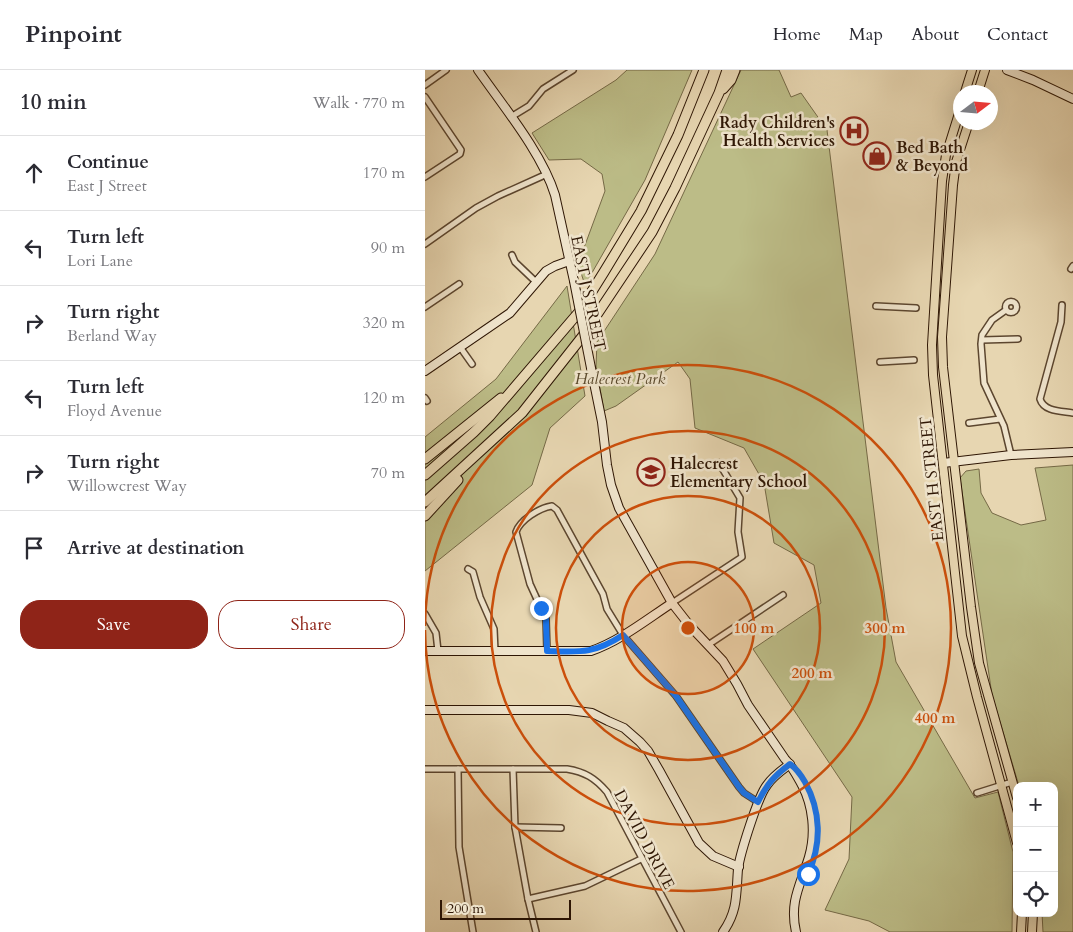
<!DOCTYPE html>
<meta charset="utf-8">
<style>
:root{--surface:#fff;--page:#f2f2f3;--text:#2b2b33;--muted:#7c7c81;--line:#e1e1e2;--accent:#8f2418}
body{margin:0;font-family:Cardo,serif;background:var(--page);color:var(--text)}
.controls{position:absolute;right:15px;bottom:15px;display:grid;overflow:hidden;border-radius:10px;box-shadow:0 5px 20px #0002}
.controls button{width:45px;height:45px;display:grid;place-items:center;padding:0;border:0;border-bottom:1px solid var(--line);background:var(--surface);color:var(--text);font:25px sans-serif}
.compass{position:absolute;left:528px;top:15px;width:45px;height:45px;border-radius:50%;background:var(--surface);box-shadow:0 5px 20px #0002;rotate:74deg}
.scale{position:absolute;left:15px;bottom:12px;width:131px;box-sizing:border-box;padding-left:5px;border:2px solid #2e1604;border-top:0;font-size:14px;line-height:18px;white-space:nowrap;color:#2e1604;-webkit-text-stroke:4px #efe4cc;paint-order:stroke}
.stop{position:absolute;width:15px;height:15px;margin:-11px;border:4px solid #1a73e8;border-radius:50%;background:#fff}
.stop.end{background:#1a73e8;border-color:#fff;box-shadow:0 1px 5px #0008}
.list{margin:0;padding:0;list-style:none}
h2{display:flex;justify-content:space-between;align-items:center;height:65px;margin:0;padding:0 20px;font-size:21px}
h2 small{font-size:16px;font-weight:400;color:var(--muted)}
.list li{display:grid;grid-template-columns:32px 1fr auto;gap:15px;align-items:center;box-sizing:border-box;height:75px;padding:0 20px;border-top:1px solid var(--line)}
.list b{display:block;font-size:19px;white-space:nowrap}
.list p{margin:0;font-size:16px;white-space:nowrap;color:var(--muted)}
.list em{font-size:16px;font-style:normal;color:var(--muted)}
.actions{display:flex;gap:10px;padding:15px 20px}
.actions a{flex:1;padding:11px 0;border:1px solid var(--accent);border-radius:20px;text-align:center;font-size:18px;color:var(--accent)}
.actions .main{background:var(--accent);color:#fff}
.icon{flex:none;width:28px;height:28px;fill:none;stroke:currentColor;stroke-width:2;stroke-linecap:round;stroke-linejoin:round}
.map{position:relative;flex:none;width:648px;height:862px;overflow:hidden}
header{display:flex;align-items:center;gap:30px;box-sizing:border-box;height:70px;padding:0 25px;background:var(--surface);border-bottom:1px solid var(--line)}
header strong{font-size:24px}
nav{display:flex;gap:28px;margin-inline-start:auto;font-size:18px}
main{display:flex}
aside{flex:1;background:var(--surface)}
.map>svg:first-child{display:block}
.green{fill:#bcbc87;stroke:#756946}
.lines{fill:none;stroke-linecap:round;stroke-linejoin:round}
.street-casing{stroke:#5c462f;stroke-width:8}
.secondary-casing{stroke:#2e1604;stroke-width:10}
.primary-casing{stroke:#2e1604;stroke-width:10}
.highway-casing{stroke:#2e1604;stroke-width:11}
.street{stroke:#efe4cc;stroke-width:5}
.secondary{stroke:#efe4cc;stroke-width:8}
.primary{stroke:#e7d6b1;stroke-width:8}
.highway{stroke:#e7d6b1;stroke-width:9}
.secondary-bridge-casing{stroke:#2e1604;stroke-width:10;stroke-linecap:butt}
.secondary-bridge{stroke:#efe4cc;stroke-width:8}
.route{stroke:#1a73e8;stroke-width:6}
.ring{fill:none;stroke:#cc4f0b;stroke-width:2.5}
.labels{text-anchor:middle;stroke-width:5;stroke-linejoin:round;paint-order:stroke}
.poi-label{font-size:16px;font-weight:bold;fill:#2e1604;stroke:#efe4cc;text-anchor:start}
.street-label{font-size:16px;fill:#2e1604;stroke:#efe4cc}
.park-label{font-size:16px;font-style:italic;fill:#59482b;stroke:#efe4cc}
.centre{fill:#cc4f0b;stroke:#efe4cc;stroke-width:2.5}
.ring-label{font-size:15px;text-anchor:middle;font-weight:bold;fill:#cc4f0b;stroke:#efe4cc;stroke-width:5;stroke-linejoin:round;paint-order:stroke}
</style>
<header>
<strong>Pinpoint</strong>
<nav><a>Home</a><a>Map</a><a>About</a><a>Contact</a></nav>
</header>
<main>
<aside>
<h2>10 min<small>Walk · 770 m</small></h2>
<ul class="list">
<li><svg class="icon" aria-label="ahead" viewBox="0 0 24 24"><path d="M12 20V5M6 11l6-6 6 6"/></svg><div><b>Continue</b><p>East J Street</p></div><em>170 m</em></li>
<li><svg class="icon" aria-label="left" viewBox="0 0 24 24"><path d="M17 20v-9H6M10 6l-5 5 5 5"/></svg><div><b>Turn left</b><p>Lori Lane</p></div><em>90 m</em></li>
<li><svg class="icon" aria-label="right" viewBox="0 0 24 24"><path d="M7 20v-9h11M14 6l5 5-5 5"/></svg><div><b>Turn right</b><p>Berland Way</p></div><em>320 m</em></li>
<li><svg class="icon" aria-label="left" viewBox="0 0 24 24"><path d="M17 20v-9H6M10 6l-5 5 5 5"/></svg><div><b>Turn left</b><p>Floyd Avenue</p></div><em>120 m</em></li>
<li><svg class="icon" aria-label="right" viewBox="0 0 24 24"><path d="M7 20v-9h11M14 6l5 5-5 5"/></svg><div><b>Turn right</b><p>Willowcrest Way</p></div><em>70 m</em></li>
<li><svg class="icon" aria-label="arrive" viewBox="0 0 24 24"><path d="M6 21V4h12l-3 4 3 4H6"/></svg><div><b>Arrive at destination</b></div></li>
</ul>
<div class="actions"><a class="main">Save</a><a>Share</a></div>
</aside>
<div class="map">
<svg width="648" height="862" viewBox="0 0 648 862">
<rect width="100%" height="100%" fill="#e7d6b1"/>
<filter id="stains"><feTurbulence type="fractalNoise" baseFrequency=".004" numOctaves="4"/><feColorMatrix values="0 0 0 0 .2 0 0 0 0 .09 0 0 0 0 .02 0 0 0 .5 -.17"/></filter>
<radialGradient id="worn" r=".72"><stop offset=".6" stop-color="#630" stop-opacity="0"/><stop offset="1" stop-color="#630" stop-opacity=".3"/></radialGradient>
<g class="green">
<polygon points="202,0 267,0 220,110 160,215 153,194 180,121 177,104 156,89 124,90 107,63 191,10"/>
<polygon points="316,0 354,0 366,27 376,23 402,60 461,538 471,592 550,728 573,722 588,782 587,862 465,862 444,851 400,840 424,789 427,727 328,579 396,533 389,495 349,473 339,413 319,378 270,358 265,309 253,292 191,336 179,341 171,296 172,272 230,184"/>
<polygon points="142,216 160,326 125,358 107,415 0,501 0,367 71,309"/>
<polygon points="648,395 648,862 618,862 617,843 629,843 629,716 594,716 567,625 535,408 541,401 554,399 556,423 567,443 596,455 621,450 610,398"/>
</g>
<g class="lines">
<g class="street-casing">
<g id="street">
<polyline points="0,15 21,0"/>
<polyline points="0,27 36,80 35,84 0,107"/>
<polyline points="86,47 104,36 118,19 148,0"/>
<polyline points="0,174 51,138 73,126 122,104"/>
<polyline points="87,185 90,192 111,212"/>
<polyline points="646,199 648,196"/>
<circle cx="586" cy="237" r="5.5"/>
<path d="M637 235 636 252 615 329C619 342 637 341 648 343"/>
<polyline points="451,236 491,238"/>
<polyline points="0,237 34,214"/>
<polyline points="581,240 567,250 557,265 556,274 559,313 579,356 586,385"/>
<polyline points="557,270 593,269"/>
<polyline points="35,277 47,294"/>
<polyline points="455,292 489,290"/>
<polyline points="0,328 2,331"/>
<polyline points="544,353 575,349"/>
<polyline points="43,499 48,502 55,527 69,559 70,581"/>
<polyline points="247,533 317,487 313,462 315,428 294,393"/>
<polyline points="0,544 11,563 13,581"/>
<polyline points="283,575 358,525"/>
<path d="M122 581 121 549 105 514 91 462C95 450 114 438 127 436L132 440 178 524 182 539 198 565 251 626 314 717 319 723 333 732"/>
<path d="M0 699H142C160 702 170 708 182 722L256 862"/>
<polyline points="33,699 34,777 48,862"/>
<polyline points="88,699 90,757 103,829 111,862"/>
<polyline points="552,723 587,712"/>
<polyline points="90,757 136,758"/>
<polyline points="103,829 160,816 216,789"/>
</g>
</g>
<g class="secondary-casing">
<g id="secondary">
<path d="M53 0C78 36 117 83 130 125L149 211"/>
<polyline points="582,0 608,10 648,29"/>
<path d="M166 298 177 352 182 395 186 415 194 438 247 533 265 556 298 591 312 614 323 635 360 689C367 696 372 706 377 715 388 736 391 763 384 787 376 814 364 831 371 862"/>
<polyline points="0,301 85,243 121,201 130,196 144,191"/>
<polyline points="518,393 586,385 648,382"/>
<path d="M0 581H166C195 571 221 550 247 533"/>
<polyline points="0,640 144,640 167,643 183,651 199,658 215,672 223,681 234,700 274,773 288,786 314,797"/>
<path d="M298 862C313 841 311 824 313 799 315 784 333 726 342 715 348 706 357 700 365 694"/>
</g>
</g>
<g class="primary-casing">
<g id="primary">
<polyline points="540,22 547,0"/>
<polyline points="553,22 560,0"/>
<polyline points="536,37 521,85 517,111 507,275 508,305 537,566 552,627 592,773"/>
<polyline points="544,52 531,92 528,115 517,267 518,297 546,537 554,593 592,728"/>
<polyline points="596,862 597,843"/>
<polyline points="607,862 608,843"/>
</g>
</g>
<g class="highway-casing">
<g id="highway">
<polyline points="298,19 306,10 310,0"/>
<polyline points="0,389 76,328"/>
<polyline points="0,405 49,362 65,346 154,242 179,202 216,141 253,65 279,0"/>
<polyline points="0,432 97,343 157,267 227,162 250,118 294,23 302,0"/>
<polyline points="0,446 33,410"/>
</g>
</g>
<use href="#street" class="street"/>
<use href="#secondary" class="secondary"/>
<use href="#primary" class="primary"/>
<use href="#highway" class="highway"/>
<g class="secondary-bridge-casing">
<polyline id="secondary-bridge" points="149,211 166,298"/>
</g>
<use href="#secondary-bridge" class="secondary-bridge"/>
</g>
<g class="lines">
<path class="route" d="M116 538 121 549 122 581C155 582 169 584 198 565L251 626 314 717 319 723 333 732C342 714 349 706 365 694 372 699 376 705 380 712 396 741 397 774 383 804"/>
</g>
<circle cx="263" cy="558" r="66" fill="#cc4f0b" fill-opacity=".12"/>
<g class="ring">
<circle cx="263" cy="558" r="66"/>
<circle cx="263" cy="558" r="132"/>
<circle cx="263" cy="558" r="197"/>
<path d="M0 556A263 263 0 1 1 0 560"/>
</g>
<defs>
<g id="hospital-ring" transform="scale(1.4375)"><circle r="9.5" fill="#efe4cc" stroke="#8f2418" stroke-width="1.5"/><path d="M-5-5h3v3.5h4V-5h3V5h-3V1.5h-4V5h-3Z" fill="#8f2418"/></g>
<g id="shop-ring" transform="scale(1.4375)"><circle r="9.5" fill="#efe4cc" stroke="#8f2418" stroke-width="1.5"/><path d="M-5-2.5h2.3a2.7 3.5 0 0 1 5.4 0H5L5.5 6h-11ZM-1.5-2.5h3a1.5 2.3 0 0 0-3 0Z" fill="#8f2418"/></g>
<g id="school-ring" transform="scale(1.4375)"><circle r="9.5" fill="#efe4cc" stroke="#8f2418" stroke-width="1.5"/><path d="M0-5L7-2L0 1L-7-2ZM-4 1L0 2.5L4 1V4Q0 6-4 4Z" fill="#8f2418"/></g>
</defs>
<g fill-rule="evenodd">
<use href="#hospital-ring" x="429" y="61"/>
<use href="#shop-ring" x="452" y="86"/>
<use href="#school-ring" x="226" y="402"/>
</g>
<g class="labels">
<g class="poi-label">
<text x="410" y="58" text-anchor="end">Rady Children's<tspan x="410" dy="18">Health Services</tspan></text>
<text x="471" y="83">Bed Bath<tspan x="471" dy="18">&amp; Beyond</tspan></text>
<text x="245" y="399">Halecrest<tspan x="245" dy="18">Elementary School</tspan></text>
</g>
<g class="street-label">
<text transform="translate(164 223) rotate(78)" y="6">EAST J STREET</text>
<text transform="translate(506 409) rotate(-96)" y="6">EAST H STREET</text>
<text transform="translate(220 769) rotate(62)" y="6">DAVID DRIVE</text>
</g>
<g class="park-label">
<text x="195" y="314">Halecrest Park</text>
</g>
</g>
<circle cx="263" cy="558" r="8" class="centre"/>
<g class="ring-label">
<text x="329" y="563">100 m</text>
<text x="460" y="563">300 m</text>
<text x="387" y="608">200 m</text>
<text x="510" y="653">400 m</text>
</g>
<rect width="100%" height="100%" filter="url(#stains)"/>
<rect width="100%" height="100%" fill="url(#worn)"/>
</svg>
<div class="controls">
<button>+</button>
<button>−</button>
<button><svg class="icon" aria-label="locate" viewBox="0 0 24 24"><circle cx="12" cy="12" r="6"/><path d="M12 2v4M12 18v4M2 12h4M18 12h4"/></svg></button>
</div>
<svg class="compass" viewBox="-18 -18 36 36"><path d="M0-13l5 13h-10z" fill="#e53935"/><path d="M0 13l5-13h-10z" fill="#7c7c81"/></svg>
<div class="scale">200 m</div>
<div class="stop" style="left:383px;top:804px"></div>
<div class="stop end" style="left:116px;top:538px"></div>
</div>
</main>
